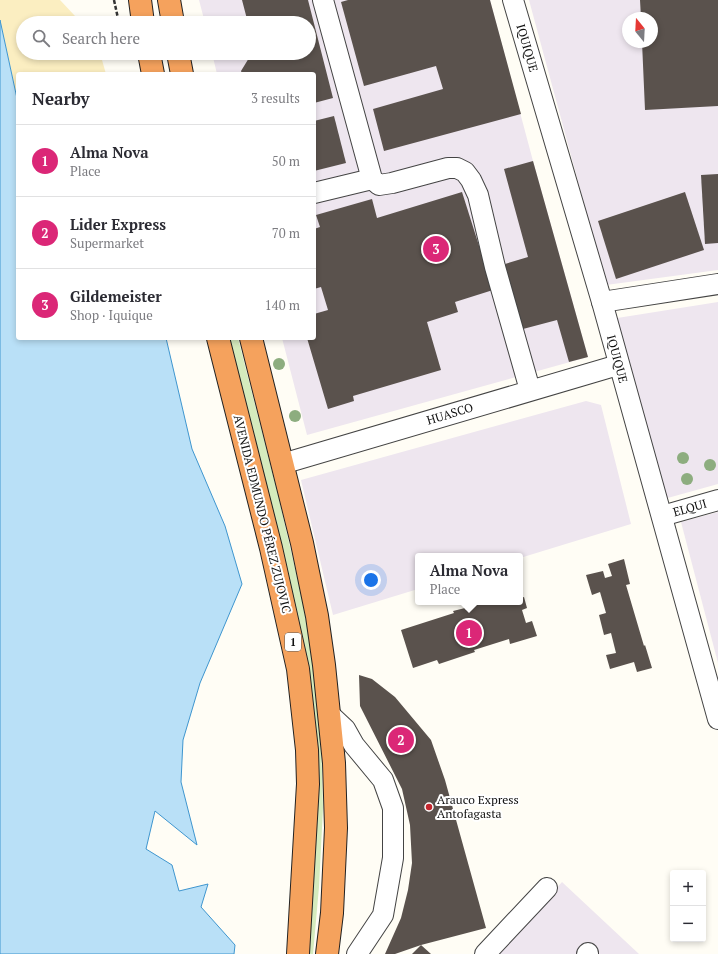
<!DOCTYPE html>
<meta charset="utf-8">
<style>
:root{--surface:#fff;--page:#f7f7f7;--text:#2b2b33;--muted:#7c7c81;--line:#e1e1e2;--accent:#db2777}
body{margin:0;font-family:"PT Serif",serif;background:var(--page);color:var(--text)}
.controls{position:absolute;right:12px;bottom:12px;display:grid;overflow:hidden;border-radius:4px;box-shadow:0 2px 6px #0003}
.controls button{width:36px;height:36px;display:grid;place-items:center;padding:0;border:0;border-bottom:1px solid var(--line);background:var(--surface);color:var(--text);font:20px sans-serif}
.compass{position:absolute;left:622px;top:12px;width:36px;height:36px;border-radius:50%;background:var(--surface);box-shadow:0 2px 6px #0003;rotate:342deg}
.you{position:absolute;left:371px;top:580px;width:14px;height:14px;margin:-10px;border:3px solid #fff;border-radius:50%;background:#1a73e8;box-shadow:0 0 0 6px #1a73e833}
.badge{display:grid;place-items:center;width:26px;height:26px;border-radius:50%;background:var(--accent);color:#fff;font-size:13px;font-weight:700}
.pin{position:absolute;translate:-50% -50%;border:2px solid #fff;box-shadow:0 1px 4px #0006}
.popup{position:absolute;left:415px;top:553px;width:108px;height:52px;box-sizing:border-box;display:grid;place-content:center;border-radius:4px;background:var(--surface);filter:drop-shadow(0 1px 3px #0005);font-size:13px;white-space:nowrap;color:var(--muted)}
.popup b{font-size:15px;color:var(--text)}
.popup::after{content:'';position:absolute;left:50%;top:100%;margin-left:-8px;border:8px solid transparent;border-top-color:var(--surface)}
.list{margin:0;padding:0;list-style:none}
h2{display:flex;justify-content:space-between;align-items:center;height:52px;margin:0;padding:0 16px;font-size:17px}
h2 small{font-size:13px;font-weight:400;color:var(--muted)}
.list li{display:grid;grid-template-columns:26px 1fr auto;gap:12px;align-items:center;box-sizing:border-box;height:72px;padding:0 16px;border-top:1px solid var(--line)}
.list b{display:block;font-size:15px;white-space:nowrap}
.list p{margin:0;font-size:13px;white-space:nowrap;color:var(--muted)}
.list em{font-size:13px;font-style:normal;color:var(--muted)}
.icon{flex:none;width:22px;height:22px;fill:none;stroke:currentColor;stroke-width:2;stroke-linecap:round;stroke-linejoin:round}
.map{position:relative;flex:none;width:718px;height:954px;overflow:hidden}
.search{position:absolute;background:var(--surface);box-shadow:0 2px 6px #0003;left:16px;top:16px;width:300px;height:44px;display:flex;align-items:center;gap:10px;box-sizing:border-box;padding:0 14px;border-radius:22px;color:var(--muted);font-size:15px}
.panel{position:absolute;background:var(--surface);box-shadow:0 2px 6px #0003;left:16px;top:72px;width:300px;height:268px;border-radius:4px}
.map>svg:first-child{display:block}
.industrial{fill:#eee6ef;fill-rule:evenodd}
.green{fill:#d5ebbd}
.sand{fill:#fbeec1}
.water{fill:#b9e0f7;stroke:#3f96cf}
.building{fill:#5a524d}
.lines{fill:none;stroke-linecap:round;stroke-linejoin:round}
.minor-casing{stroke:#444;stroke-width:22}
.highway-casing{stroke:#222;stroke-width:24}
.path{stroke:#333;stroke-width:2.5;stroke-dasharray:4 2;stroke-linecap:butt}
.minor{stroke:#fff;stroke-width:20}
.highway{stroke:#f5a25d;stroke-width:22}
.tree{fill:#8dad7f}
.poi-dot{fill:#c4262e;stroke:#fff;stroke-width:1.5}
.labels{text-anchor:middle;stroke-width:4;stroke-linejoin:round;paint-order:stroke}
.shield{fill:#fff;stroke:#585858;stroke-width:1}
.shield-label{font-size:11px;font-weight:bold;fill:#111}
.street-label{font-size:12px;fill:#111;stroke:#fff}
.poi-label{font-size:12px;fill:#111;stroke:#fff;text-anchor:start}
</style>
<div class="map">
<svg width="718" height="954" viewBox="0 0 718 954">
<rect width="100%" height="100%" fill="#fffdf5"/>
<g class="industrial">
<polygon points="199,0 490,0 533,161 588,357 307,435 282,338 314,338 314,74 217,74 212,53 309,53 309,23 205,23"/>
<path d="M529 0H718V270L606 285ZM628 18H652V42H628Z"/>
<polygon points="718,302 718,484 664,499 611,319"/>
<polygon points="586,401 601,405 631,524 520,558 520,556 418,556 418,589 333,615 301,480"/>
<polygon points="718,512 718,663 681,522"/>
<polygon points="562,882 639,954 498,954"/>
</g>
<polygon class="green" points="225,338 238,338 278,495 301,594 313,659 321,739 323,808 319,887 313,954 304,954 313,802"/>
<polygon class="sand" points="0,0 60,0 75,16 79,23 23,23 23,53 98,53 102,60 106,74 18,74 18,103 0,20"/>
<polygon class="water" points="0,20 18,103 18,338 166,338 192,449 225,526 242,584 200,683 183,740 181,782 197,845 155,811 146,849 172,865 179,891 208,884 201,907 235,945 234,954 0,954"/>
<g class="building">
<polygon points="242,0 308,0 333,98 314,103 314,74 242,74 241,71 252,53 309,53 309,23 248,23"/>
<polygon points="348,0 490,0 521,114 384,151 373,109 443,89 436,66 364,86 341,2"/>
<polygon points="640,0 718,0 718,106 645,110 642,42 652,42 652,18 641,18"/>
<polygon points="334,116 346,163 314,171 314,121"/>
<polygon points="533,161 588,357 569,362 557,320 523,329 505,264 528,257 504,169"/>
<polygon points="718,174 718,243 705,244 701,175"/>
<polygon points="462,192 493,290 455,302 458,312 427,322 441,370 353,396 354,401 328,409 307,338 314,338 314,314 328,310 321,287 314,289 314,229 320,227 316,215 372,199 377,218"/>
<polygon points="685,192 704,250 616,279 598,221"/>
<polygon points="624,559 630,584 626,585 644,646 645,645 652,668 637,672 634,662 610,669 606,655 616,653 611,633 604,635 599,615 606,613 600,592 592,595 586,575 603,571 605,578 612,576 608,564"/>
<polygon points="524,597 527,608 522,610 526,623 532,621 537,636 510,644 509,639 474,650 475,652 439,664 437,660 413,668 401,630 454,613 453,611 465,608 466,610 473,608 472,604 479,602 481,602 483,605 493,602 520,602 520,598"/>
<polygon points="359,675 372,679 395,697 431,740 445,780 486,928 421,945 395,954 385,954 401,918 408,890 412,863 410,825 402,789 360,706"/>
<polygon points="421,945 431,954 412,954"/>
</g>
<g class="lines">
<g class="minor-casing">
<g id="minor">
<polyline points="323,0 372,179 379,185 392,183 448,168 457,168 465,172 471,180 478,195 495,267 530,390"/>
<polyline points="513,0 602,302 718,719"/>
<polyline points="314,193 372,179"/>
<polyline points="602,302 718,284"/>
<polyline points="282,464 618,365"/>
<polyline points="662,516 718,500"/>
<polyline points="329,714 345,729 354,745 383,780 393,808 393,858 383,915 357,954"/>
<polyline points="485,954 547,888"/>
<polyline points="587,954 588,953"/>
</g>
</g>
<g class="highway-casing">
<g id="highway">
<polyline points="140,0 143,23"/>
<polyline points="169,0 173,23"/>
<polyline points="149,53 153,74"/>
<polyline points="178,53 182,74"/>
<polyline points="218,338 271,548 298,669 307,750 308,784 298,954"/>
<polyline points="251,338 302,543 317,616 324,665 334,763 336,828 332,913 327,954"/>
</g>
</g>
<polyline class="path" points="114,0 119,23"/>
<use href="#minor" class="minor"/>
<use href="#highway" class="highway"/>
</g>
<g class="tree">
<circle cx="279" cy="364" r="6"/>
<circle cx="295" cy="416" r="6"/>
<circle cx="683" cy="458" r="6"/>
<circle cx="710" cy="465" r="6"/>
<circle cx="687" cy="479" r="6"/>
</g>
<circle class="poi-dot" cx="429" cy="807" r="4"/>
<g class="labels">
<rect class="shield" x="285" y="633" width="16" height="18" rx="3"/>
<g class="shield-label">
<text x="293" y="646">1</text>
</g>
<g class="street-label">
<text transform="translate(527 48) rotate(74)" y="4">IQUIQUE</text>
<text transform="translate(617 359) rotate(75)" y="4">IQUIQUE</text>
<text transform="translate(450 414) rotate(-17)" y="4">HUASCO</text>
<text transform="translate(690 508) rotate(-16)" y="4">ELQUI</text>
<text transform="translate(262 514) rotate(76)" y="4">AVENIDA EDMUNDO PÉREZ ZUJOVIC</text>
</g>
<g class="poi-label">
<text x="437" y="804">Arauco Express<tspan x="437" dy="14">Antofagasta</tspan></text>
</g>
</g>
</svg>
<div class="controls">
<button>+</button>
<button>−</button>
</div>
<svg class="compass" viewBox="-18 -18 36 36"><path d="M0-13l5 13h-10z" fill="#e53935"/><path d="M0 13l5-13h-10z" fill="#7c7c81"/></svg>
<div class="you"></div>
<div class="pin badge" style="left:469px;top:633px">1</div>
<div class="popup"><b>Alma Nova</b>Place</div>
<div class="pin badge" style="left:401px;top:740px">2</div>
<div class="pin badge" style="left:436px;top:249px">3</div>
<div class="search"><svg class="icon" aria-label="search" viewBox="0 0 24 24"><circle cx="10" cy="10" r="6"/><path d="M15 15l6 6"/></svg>Search here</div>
<section class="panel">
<h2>Nearby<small>3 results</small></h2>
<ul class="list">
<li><span class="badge">1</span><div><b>Alma Nova</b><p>Place</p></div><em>50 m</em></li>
<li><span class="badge">2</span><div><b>Lider Express</b><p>Supermarket</p></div><em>70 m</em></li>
<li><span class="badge">3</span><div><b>Gildemeister</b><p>Shop · Iquique</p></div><em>140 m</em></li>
</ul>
</section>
</div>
